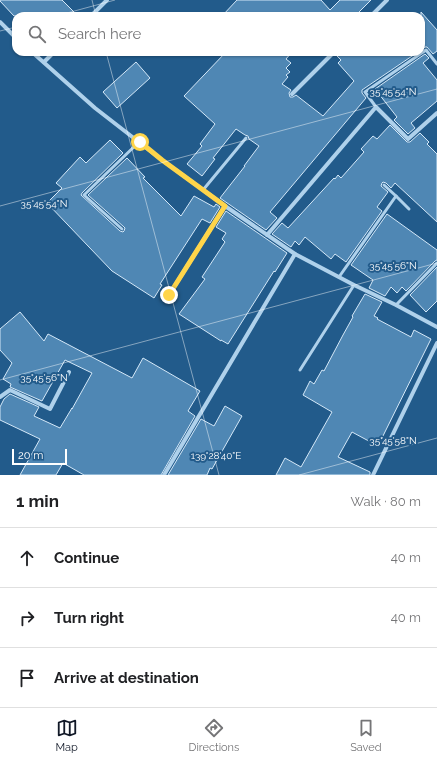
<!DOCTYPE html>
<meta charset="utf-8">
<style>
:root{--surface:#fff;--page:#f6f6f6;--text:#202124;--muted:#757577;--line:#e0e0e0;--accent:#111827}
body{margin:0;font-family:Raleway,sans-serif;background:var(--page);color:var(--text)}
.scale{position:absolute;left:12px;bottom:10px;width:55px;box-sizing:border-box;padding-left:4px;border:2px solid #fff;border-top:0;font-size:11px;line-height:14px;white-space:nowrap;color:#fff;-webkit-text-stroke:3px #225b8b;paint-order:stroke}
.stop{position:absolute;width:12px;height:12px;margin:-9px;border:3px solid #ffd54a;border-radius:50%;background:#fff}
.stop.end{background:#ffd54a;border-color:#fff;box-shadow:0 1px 4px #0008}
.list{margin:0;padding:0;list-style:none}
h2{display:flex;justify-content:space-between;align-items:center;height:52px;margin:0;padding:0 16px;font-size:17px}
h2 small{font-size:13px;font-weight:400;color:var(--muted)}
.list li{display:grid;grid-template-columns:26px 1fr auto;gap:12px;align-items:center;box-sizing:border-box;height:60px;padding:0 16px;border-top:1px solid var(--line)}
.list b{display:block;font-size:15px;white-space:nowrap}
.list em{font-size:13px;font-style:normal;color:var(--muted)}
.icon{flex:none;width:22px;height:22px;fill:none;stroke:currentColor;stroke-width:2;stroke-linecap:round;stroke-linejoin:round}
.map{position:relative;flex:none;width:437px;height:475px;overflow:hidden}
.search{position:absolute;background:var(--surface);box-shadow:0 1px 3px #0004;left:12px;right:12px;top:12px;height:44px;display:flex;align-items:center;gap:10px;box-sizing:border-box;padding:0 14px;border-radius:12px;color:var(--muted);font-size:15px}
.sheet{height:232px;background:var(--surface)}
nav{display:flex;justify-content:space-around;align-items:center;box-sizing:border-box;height:56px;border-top:1px solid var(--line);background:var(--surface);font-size:11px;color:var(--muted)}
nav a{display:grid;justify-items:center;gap:2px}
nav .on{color:var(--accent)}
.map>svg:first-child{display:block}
.building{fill:#4f87b4;stroke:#d4e8f8}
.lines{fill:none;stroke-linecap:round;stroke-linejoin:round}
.lane{stroke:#afd1eb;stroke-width:3}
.street{stroke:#afd1eb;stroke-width:4}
.route{stroke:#ffd54a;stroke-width:5}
.ticks{fill:none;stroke:#fff;stroke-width:1;stroke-opacity:0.45}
.ticks-label{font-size:10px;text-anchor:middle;fill:#fff;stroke:#225b8b;stroke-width:4;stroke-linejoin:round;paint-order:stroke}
</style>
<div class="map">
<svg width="437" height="475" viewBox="0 0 437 475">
<rect width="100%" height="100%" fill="#225b8b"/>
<g class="building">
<polygon points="0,0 62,0 78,16 14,16 0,1"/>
<polygon points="237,0 321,0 330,10 340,0 371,0 355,16 222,16"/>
<polygon points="421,12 437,30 437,51 433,54 427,47 425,47 421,50"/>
<polygon points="226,52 292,52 286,59 291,63 286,68 290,72 286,75 288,77 282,84 291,90 289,93 290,97 293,97 296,95 323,116 354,81 338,63 341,60 336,55 337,52 418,52 362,90 362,93 366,98 270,212 277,218 266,230 220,198 245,166 244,166 259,146 249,139 248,136 245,135 236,129 213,158 215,159 202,176 187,164 202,146 200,144 215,124 184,96"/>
<polygon points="425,54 429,58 423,63 437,80 437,101 411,123 415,128 408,134 394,120 397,117 375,89"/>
<polygon points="136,62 150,78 117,108 103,92"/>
<polygon points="390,125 407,142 410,142 420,133 429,142 427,144 437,154 437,222 395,183 391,188 386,183 383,182 382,183 381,186 388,192 377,207 382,211 346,262 335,254 331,259 305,237 299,245 295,241 291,247 272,234 282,223 288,228 334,178 335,179 338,175 341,178 364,152 361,149 373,136 377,139"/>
<polygon points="110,140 123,153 82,193 81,195 120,231 123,232 124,231 125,228 124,227 88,195 127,158 145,177 143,178 181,216 194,196 214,207 216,204 220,207 210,223 202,219 160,284 162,285 154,298 112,271 89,247 47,203 62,188 56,183 80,157 86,163"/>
<polygon points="226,211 287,253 275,272 274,271 228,344 221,340 221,341 179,314 205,279 202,277 225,242 222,239 226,233 216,227"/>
<polygon points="387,214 437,250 437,260 435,261 406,291 402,287 397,293 391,287 385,296 369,288 373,280 351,265"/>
<polygon points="437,267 437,301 426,312 410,295"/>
<polygon points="365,294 382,302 374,316 378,318 377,319 411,337 414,330 431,339 378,446 352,432 338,457 370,472 370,475 276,475 285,458 301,467 332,412 303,395 310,381 314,384 322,370 324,371 343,335 353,317 352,316"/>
<polygon points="20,312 44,341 48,334 132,378 143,358 200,391 188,411 195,416 161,475 84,475 63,463 56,475 20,475 40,439 0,420 0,407 4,399 10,394 39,407 34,416 60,428 72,408 72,409 92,373 65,360 42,401 10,387 11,384 3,379 12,363 0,350 0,329"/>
<polygon points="225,406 242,416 212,469 210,468 207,475 168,475 201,419 214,426"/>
</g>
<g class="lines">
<g class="lane">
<polyline points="376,107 365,92 426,50 437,64"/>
<polyline points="384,185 396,196 409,209"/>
<polyline points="203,190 246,138"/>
<polyline points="122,229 84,195 139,142"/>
<polyline points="339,277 396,196"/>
<polyline points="396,305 437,263"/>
<polyline points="300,370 354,285"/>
</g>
<g class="street">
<polyline points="91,16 107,0"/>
<polyline points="371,16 387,0"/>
<polyline points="0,22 16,38"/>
<polyline points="32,52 95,108 162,160 225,206 295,254 354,285 396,305 437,327"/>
<polyline points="44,62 54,52"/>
<polyline points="292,94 334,52"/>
<polyline points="267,235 376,107 408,139 437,113"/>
<polyline points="169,295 225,206"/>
<polyline points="0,397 10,390 50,409 69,372"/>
<polyline points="164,475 295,254"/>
<polyline points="373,475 437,343"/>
</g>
</g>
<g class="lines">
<polyline class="route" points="140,142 162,160 225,206 169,295"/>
</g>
<path class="ticks" d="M92 0 96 16M56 16 115 0M0 31 16 27M106 52 219 475M0 206 437 89M0 380 437 263M299 475 437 438"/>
<g class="ticks-label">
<text x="393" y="95">35°45'54"N</text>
<text x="44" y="207">35°45'54"N</text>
<text x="393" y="269">35°45'56"N</text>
<text x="44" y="381">35°45'56"N</text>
<text x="393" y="444">35°45'58"N</text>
<text x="216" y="459">139°28'40"E</text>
</g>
</svg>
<div class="scale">20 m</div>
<div class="stop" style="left:140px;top:142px"></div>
<div class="stop end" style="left:169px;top:295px"></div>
<div class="search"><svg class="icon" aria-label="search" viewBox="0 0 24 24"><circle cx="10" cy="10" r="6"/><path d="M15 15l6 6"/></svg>Search here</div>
</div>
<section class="sheet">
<h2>1 min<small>Walk · 80 m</small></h2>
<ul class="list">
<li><svg class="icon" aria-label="ahead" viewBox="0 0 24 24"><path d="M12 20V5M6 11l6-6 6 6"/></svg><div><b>Continue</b></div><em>40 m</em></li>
<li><svg class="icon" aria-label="right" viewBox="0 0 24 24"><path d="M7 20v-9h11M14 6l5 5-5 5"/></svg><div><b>Turn right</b></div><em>40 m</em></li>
<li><svg class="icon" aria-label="arrive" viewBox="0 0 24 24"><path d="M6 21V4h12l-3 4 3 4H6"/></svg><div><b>Arrive at destination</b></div></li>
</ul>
</section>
<nav>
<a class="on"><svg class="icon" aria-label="map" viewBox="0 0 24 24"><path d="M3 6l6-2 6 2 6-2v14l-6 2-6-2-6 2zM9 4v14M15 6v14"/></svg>Map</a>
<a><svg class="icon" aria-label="directions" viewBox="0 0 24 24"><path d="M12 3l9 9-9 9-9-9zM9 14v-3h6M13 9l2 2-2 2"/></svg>Directions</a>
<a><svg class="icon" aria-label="saved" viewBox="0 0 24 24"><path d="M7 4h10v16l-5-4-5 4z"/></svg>Saved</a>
</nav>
